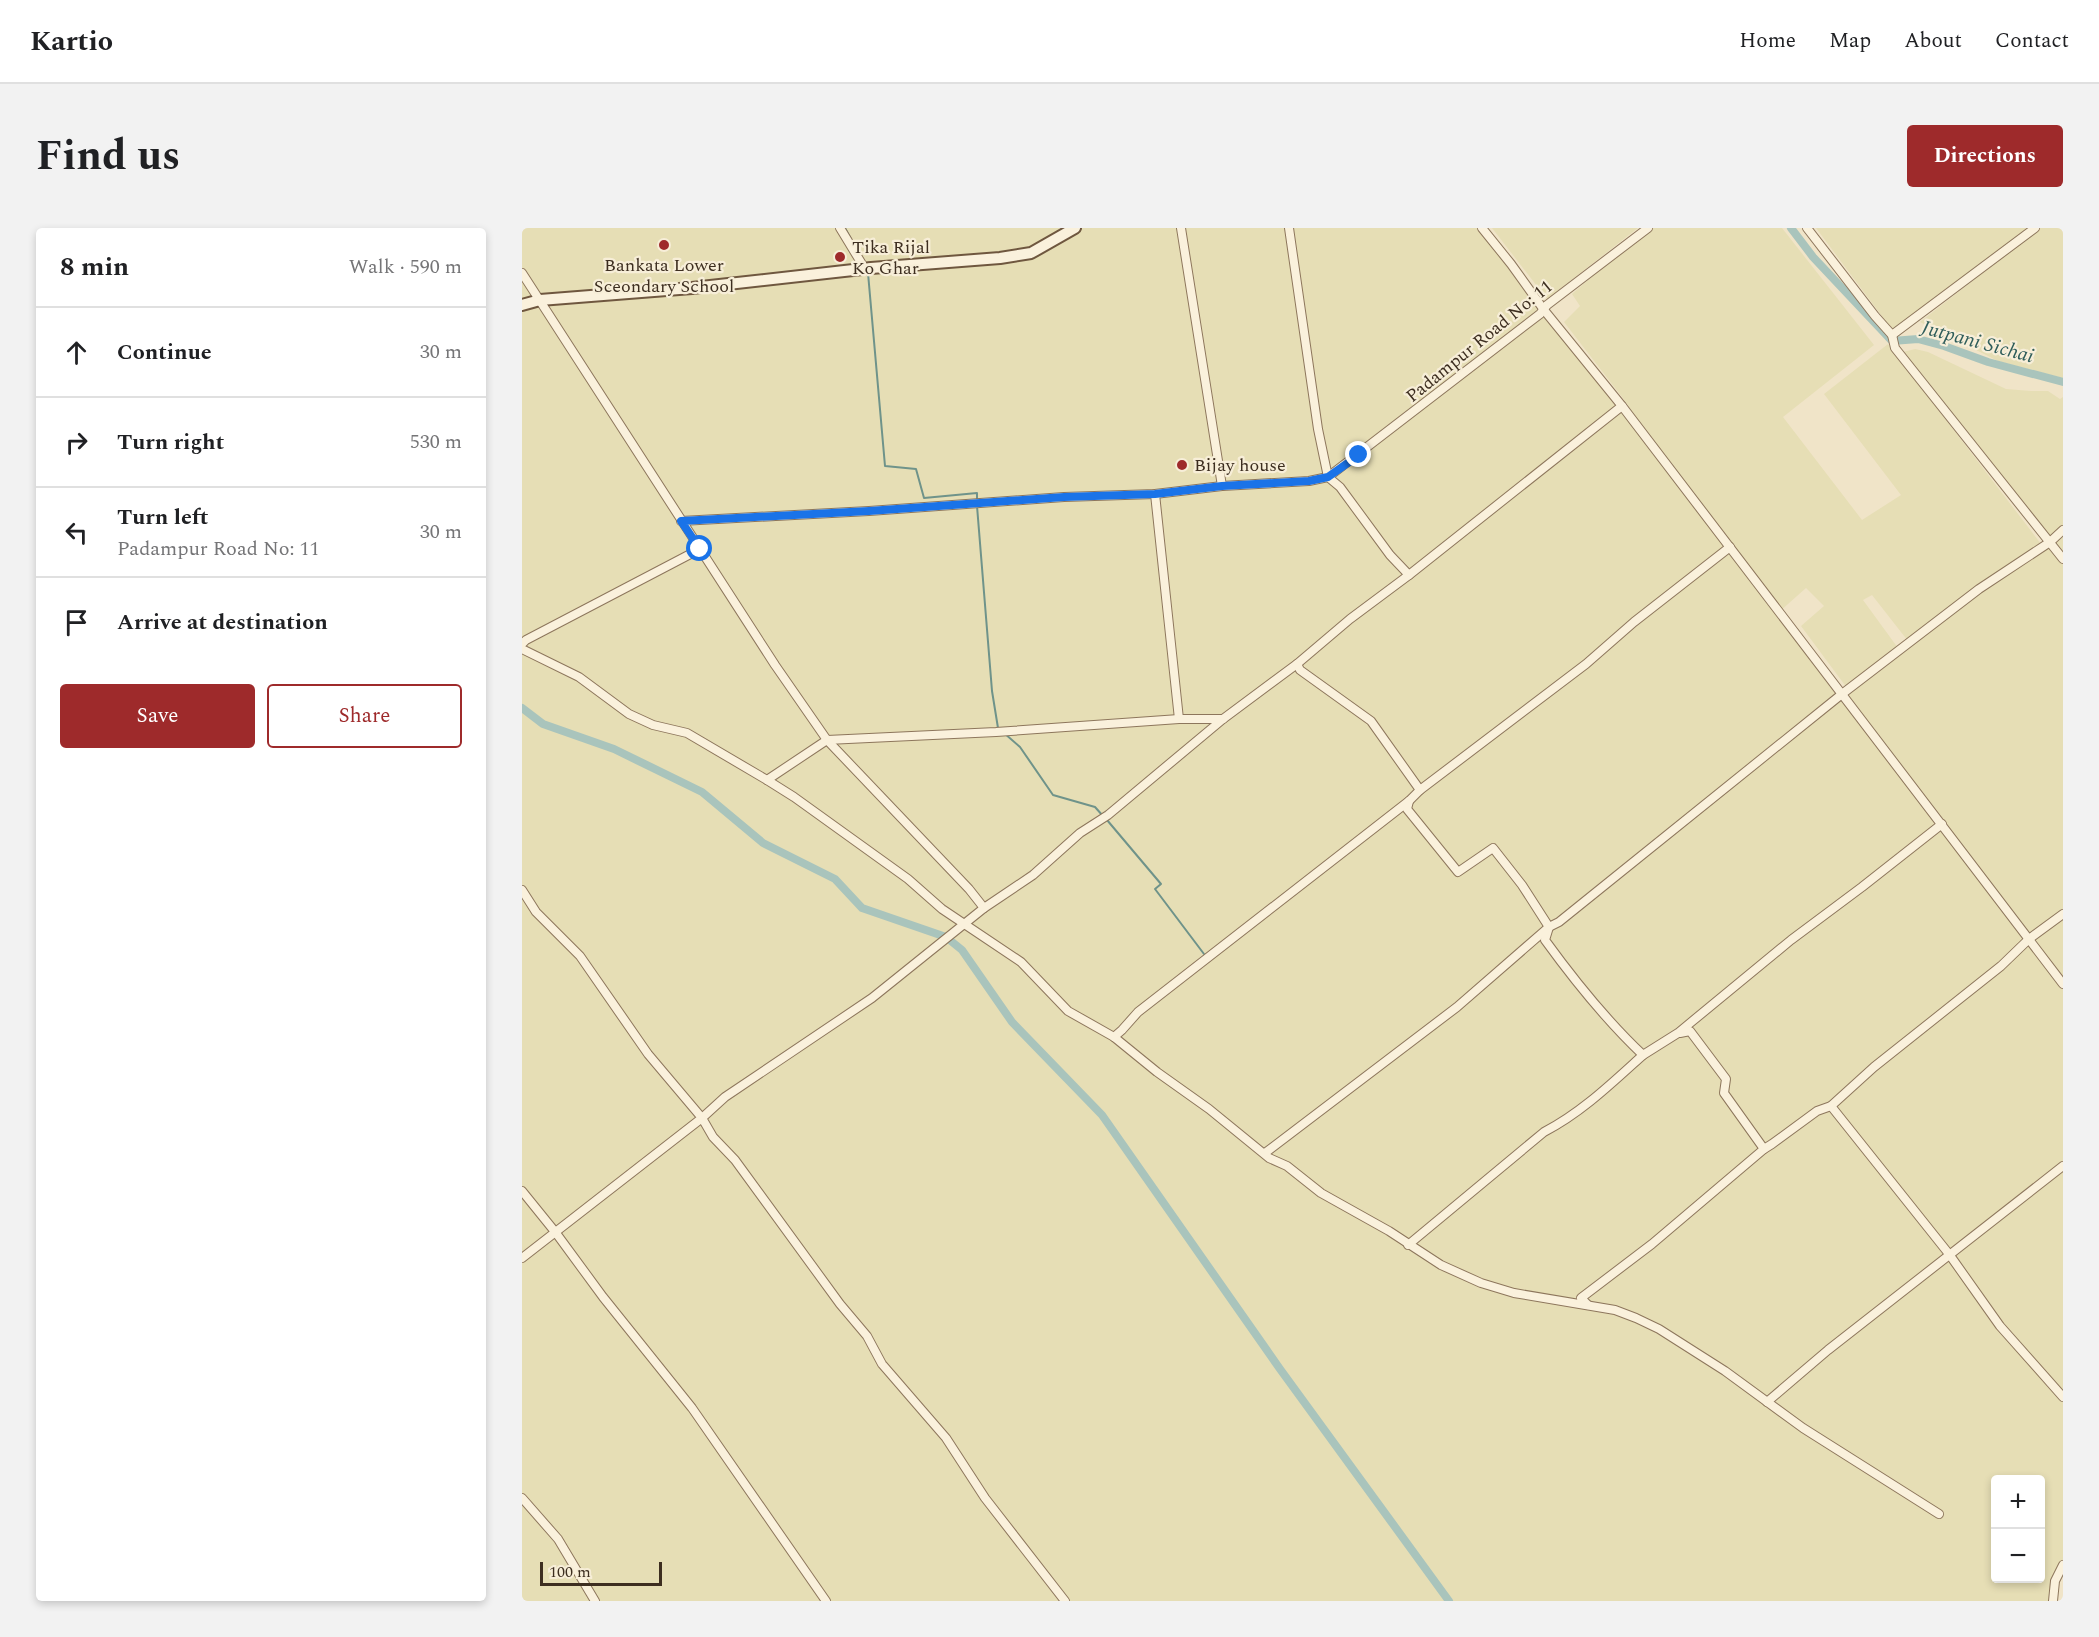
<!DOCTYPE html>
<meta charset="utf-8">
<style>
:root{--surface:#fff;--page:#f2f2f2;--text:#202124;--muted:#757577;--line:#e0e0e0;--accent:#9e2a2b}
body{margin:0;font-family:Spectral,serif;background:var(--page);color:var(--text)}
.controls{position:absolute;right:18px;bottom:18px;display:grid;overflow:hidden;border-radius:6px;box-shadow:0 3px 9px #0003}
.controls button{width:54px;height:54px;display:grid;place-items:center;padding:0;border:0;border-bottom:2px solid var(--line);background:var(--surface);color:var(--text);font:30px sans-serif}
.scale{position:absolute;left:18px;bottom:15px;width:122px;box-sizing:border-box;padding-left:6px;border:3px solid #3d2e20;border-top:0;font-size:16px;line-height:21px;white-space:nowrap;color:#3d2e20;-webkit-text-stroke:4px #f7eed8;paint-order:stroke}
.stop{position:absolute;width:18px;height:18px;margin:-14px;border:4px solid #1a73e8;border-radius:50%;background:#fff}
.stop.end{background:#1a73e8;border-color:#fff;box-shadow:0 2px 6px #0008}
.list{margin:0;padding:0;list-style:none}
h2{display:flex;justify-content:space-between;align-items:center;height:78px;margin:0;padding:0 24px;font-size:26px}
h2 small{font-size:20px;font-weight:400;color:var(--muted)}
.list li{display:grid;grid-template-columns:39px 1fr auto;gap:18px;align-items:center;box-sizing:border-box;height:90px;padding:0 24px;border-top:2px solid var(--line)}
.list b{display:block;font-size:22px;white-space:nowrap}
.list p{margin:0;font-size:20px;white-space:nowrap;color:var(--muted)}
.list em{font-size:20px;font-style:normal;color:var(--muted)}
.actions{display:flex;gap:12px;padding:18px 24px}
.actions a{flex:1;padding:14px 0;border:2px solid var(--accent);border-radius:6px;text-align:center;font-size:21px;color:var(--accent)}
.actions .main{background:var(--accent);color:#fff}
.icon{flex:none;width:33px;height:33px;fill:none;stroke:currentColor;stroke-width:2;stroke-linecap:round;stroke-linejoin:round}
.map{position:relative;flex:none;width:1541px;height:1373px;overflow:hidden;border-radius:6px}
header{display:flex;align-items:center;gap:36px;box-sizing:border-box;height:84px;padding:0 30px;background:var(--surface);border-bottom:2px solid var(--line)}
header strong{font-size:28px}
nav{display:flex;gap:33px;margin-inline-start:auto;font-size:21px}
.intro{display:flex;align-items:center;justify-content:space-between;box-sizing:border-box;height:144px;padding:0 36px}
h1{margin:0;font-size:42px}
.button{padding:15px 27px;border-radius:6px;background:var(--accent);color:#fff;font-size:21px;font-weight:700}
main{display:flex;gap:36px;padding:0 36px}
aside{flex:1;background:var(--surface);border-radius:6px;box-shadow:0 3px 9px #0003}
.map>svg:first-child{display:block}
.farmland{fill:#e6deb5;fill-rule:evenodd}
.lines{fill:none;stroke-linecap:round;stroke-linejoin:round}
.stream{stroke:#6f938a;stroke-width:2}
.canal{stroke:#a9c4bc;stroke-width:8}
.street-casing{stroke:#8d765c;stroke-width:10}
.secondary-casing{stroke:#6f573f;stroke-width:14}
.street{stroke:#faf1dc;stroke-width:8}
.secondary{stroke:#faf1dc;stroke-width:10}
.route{stroke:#1a73e8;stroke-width:8}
.poi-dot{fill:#9e2a2b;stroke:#f7eed8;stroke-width:2}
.labels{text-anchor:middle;stroke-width:4.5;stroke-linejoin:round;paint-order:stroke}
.poi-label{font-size:18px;fill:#3d2e20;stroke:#f7eed8;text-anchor:start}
.street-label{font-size:18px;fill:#3d2e20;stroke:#f7eed8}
.water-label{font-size:20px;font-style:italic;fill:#2f5d5a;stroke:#f7eed8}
</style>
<header>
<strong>Kartio</strong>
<nav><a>Home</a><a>Map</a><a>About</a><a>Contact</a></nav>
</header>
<div class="intro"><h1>Find us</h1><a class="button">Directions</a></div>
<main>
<aside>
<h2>8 min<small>Walk · 590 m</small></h2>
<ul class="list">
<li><svg class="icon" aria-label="ahead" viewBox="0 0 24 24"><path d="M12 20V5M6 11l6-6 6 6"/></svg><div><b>Continue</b></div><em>30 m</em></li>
<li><svg class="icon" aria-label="right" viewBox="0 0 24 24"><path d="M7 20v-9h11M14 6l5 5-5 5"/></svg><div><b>Turn right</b></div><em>530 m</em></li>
<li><svg class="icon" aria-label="left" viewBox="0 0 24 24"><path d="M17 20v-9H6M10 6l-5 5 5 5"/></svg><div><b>Turn left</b><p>Padampur Road No: 11</p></div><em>30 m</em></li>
<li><svg class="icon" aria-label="arrive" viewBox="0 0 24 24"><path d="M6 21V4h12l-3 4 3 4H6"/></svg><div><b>Arrive at destination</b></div></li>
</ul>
<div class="actions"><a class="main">Save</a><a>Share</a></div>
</aside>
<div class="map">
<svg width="1541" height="1373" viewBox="0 0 1541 1373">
<rect width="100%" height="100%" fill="#f0e4c8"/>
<g class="farmland">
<path d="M0 0H960L1154 247 1100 169 1042 94 1058 78 1050 66 1126 0H1260L1352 117 1261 189 1340 292 1379 267 1302 166 1366 116 1519 316 1386 413 1350 367 1341 372 1376 420 1325 460 1279 398 1302 378 1284 360 1257 384 1320 466 1541 302V1337L1529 1373H0ZM1474 1252H1518V1350H1474Z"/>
<polygon points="970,0 1116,0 1025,71"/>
<polygon points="1294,0 1506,0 1371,103"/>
<polygon points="1518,0 1541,0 1541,150 1476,133 1398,94"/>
<polygon points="1393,121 1406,124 1484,161 1509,163 1526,163 1538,171 1541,169 1541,298 1528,309 1381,124"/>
</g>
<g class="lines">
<g class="stream">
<polyline points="323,0 330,13"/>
<polyline points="346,45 363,238 394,241 402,270 455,265 455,272"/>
<polyline points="455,278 470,463 476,500 478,501"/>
<polyline points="482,505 498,519 531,567 573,579 581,588"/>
<polyline points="585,592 639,656 633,661 682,726"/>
</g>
<g class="canal">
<polyline points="1269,0 1291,29 1370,113 1396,111 1422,118 1466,134 1541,154"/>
<polyline points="0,480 21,496 92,521 180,564 241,615 313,651 340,680 424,709 440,722 490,794 580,887 758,1141 927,1373"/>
</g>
<g class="street-casing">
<g id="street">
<polyline points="318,0 343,41"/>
<polyline points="659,0 700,258"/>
<polyline points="960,0 989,36 1022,82 1100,178 1541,756"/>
<polyline points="1285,0 1353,88 1370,107 1373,120 1541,331"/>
<polyline points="0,45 253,437 305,512 447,661 462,680 350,770 203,869 180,890 191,909 213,932 318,1076 345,1108 360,1136 424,1210 463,1270 543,1373"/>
<polyline points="1370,107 1513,0"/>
<polyline points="633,266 657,491"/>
<polyline points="159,293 347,283 542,269 633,266 700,258 787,253 806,249 1018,86 1025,77 1126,0"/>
<polyline points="887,347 1100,178"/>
<polyline points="0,416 4,412 178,321"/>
<polyline points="0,421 57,449 107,486 131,497 165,505 245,552 272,569 386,651 420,681 499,734 546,783 592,809 635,844 687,881 747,930 765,938 799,965 867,1003 919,1037 959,1055 992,1065 1093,1082 1114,1090 1137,1101 1203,1143 1281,1200 1417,1286"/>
<polyline points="245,552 305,512 474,504 657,491 701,491"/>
<polyline points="898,562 1064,436 1112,394 1208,319"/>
<path d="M887 573 885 581 936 644 971 620 1000 657 1027 699 1023 712C1052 752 1085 793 1121 827L1156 805 1269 712 1340 659 1420 596"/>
<polyline points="0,662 14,684 58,728 126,826 180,890 0,1030"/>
<polyline points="462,680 511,647 558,605 586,587 701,491 775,436"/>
<polyline points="1158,805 1168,803 1204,851 1202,865 1242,921"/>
<polyline points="592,809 600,802 616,784 887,573 898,562 849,493 778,442 775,436 828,391 887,347 868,327 818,259 806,249 796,201 767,0"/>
<polyline points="1309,878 1427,1026 1478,1098 1541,1169"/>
<polyline points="743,925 935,779 1027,699 1037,694 1320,466 1457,361 1528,314 1541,302"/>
<polyline points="0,963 34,1005 81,1069 170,1180 304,1373"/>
<path d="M886 1017 1022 904C1059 885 1090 855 1121 827"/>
<polyline points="1066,1077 1059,1070 1130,1016 1242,921 1250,916 1295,883 1309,878 1352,839 1479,738 1507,711 1541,686"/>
<polyline points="1245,1174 1306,1122 1541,938"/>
<polyline points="0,1270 36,1311 73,1373"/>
<polyline points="1531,1373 1533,1353 1541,1337"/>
</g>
</g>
<g class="secondary-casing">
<polyline id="secondary" points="0,77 18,72 170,60 349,40 478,30 509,25 553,0"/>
</g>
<use href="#street" class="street"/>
<use href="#secondary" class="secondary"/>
</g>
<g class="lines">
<polyline class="route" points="178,321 159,293 347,283 542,269 633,266 700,258 787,253 806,249 837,227"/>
</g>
<g class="poi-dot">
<circle cx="142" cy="17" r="6"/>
<circle cx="318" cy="29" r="6"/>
<circle cx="660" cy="237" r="6"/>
</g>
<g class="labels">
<g class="poi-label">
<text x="330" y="25">Tika Rijal<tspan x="330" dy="21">Ko Ghar</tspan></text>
<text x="142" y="43" text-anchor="middle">Bankata Lower<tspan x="142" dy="21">Sceondary School</tspan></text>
<text x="672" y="243">Bijay house</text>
</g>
<g class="street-label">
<text transform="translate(957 113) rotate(-39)" y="6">Padampur Road No: 11</text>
</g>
<g class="water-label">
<text transform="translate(1456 113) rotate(15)" y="7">Jutpani Sichai</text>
</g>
</g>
</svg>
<div class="controls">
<button>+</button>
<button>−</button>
</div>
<div class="scale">100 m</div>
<div class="stop" style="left:178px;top:321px"></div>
<div class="stop end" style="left:837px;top:227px"></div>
</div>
</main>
